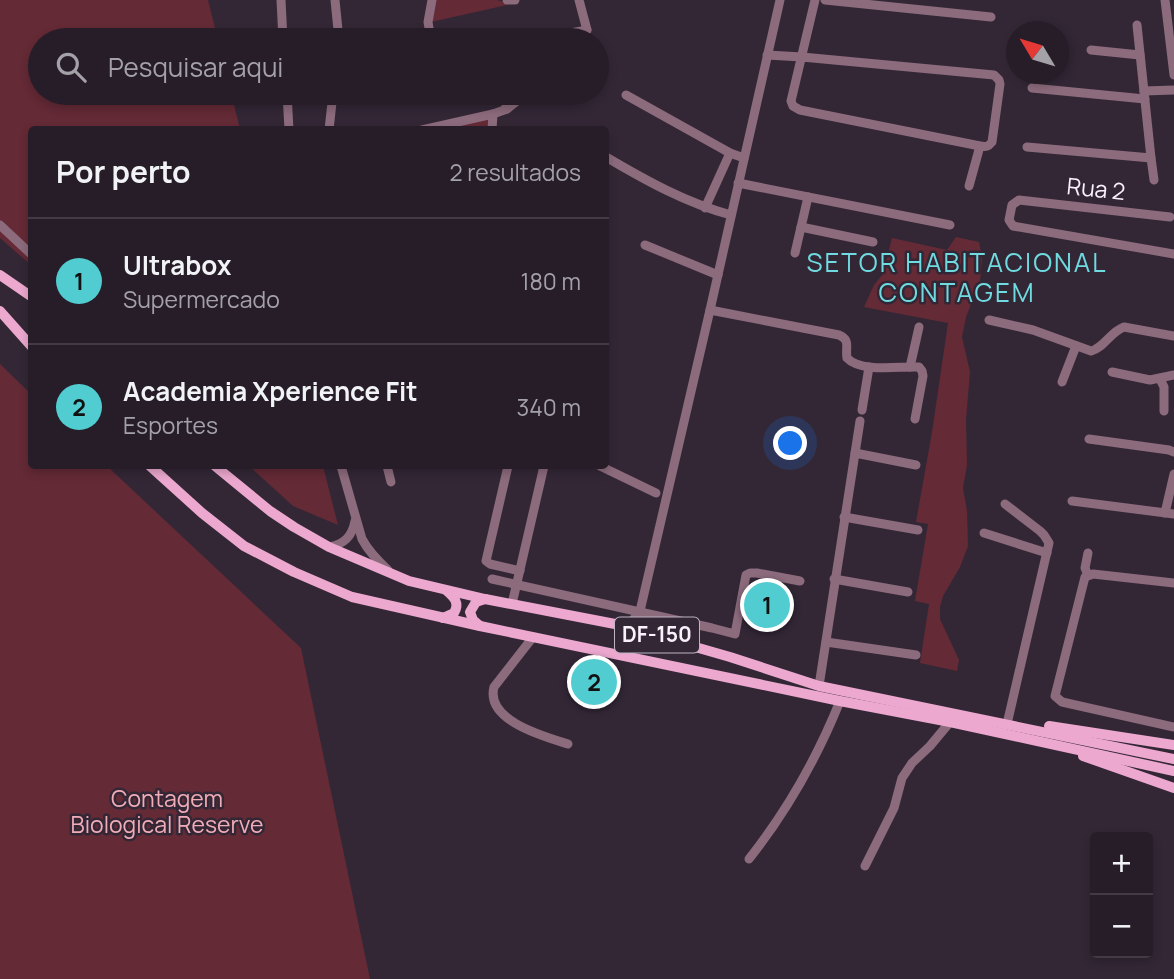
<!DOCTYPE html>
<html lang="pt">
<meta charset="utf-8">
<style>
:root{--surface:#261d28;--page:#2e2630;--text:#f1f3f6;--muted:#a4a2a8;--line:#423b45;--accent:#51ccd1}
body{margin:0;font-family:Manrope,sans-serif;background:var(--page);color:var(--text)}
.controls{position:absolute;right:21px;bottom:21px;display:grid;overflow:hidden;border-radius:7px;box-shadow:0 4px 10px #0003}
.controls button{width:63px;height:63px;display:grid;place-items:center;padding:0;border:0;border-bottom:2px solid var(--line);background:var(--surface);color:var(--text);font:35px sans-serif}
.compass{position:absolute;left:1006px;top:21px;width:63px;height:63px;border-radius:50%;background:var(--surface);box-shadow:0 4px 10px #0003;rotate:308deg}
.you{position:absolute;left:791px;top:444px;width:24px;height:24px;margin:-18px;border:5px solid #fff;border-radius:50%;background:#1a73e8;box-shadow:0 0 0 10px #1a73e833}
.badge{display:grid;place-items:center;width:46px;height:46px;border-radius:50%;background:var(--accent);color:#111;font-size:23px;font-weight:700}
.pin{position:absolute;translate:-50% -50%;border:4px solid #fff;box-shadow:0 2px 7px #0006}
.list{margin:0;padding:0;list-style:none}
h2{display:flex;justify-content:space-between;align-items:center;height:91px;margin:0;padding:0 28px;font-size:30px}
h2 small{font-size:23px;font-weight:400;color:var(--muted)}
.list li{display:grid;grid-template-columns:46px 1fr auto;gap:21px;align-items:center;box-sizing:border-box;height:126px;padding:0 28px;border-top:2px solid var(--line)}
.list b{display:block;font-size:26px;white-space:nowrap}
.list p{margin:0;font-size:23px;white-space:nowrap;color:var(--muted)}
.list em{font-size:23px;font-style:normal;color:var(--muted)}
.icon{flex:none;width:38px;height:38px;fill:none;stroke:currentColor;stroke-width:2;stroke-linecap:round;stroke-linejoin:round}
.map{position:relative;flex:none;width:1174px;height:979px;overflow:hidden}
.search{position:absolute;background:var(--surface);box-shadow:0 4px 10px #0003;left:28px;top:28px;width:581px;height:77px;display:flex;align-items:center;gap:18px;box-sizing:border-box;padding:0 24px;border-radius:38px;color:var(--muted);font-size:26px}
.panel{position:absolute;background:var(--surface);box-shadow:0 4px 10px #0003;left:28px;top:126px;width:581px;height:343px;border-radius:7px}
.map>svg:first-child{display:block}
.green{fill:#642a36}
.lines{fill:none;stroke-linecap:round;stroke-linejoin:round}
.minor{stroke:#8c6b7d;stroke-width:9}
.major{stroke:#eca8cf;stroke-width:10}
.labels{text-anchor:middle;stroke-width:5;stroke-linejoin:round;paint-order:stroke}
.shield{fill:#332736;stroke:#beb4c1;stroke-width:2}
.shield-label{font-size:21px;font-weight:bold;fill:#faf1fc}
.street-label{font-size:23px;fill:#faf1fc;stroke:#332736}
.park-label{font-size:23px;fill:#f2acb7;stroke:#332736}
.quarter-label{font-size:26px;letter-spacing:2px;fill:#6fdbe0;stroke:#332736}
</style>
<div class="map">
<svg width="1174" height="979" viewBox="0 0 1174 979">
<rect width="100%" height="100%" fill="#332736"/>
<g class="green">
<polygon points="0,0 208,0 218,40 40,40 40,93 231,93 240,129 32,130 31,265 0,238"/>
<polygon points="436,0 497,0 507,3 507,5 431,22"/>
<polygon points="489,118 488,129 436,129"/>
<polygon points="956,237 979,242 982,258 980,281 966,317 962,337 970,372 966,420 967,465 963,488 967,511 968,546 960,567 943,596 940,607 940,619 959,660 957,671 920,663 929,604 915,601 928,524 916,522 932,432 948,323 864,307 874,285 883,274 892,238 947,250"/>
<polygon points="0,364 31,394 32,466 107,466 301,648 370,979 0,979"/>
<polygon points="249,466 323,466 338,525 293,506"/>
</g>
<g class="lines">
<g class="minor">
<polyline points="281,0 283,40"/>
<polyline points="335,0 339,40"/>
<polyline points="507,0 515,0"/>
<polyline points="579,0 587,30 580,40"/>
<polyline points="825,0 991,17"/>
<polyline points="1165,0 1174,75"/>
<polyline points="431,40 428,22 432,0"/>
<polyline points="533,40 587,30"/>
<polyline points="1091,50 1140,55"/>
<path d="M767 55 802 57 994 75 999 80 1000 84 992 142C988 147 986 147 980 146L800 110 793 106 791 101 815 0"/>
<polyline points="1032,88 1145,99"/>
<polyline points="1144,91 1174,90"/>
<polyline points="287,93 289,130"/>
<polyline points="503,93 507,109"/>
<polyline points="626,95 730,153 744,158"/>
<polyline points="329,130 333,93"/>
<polyline points="422,130 493,114 507,109 527,93"/>
<polyline points="492,130 493,114"/>
<polyline points="1027,147 1151,158 1137,25"/>
<path d="M606 157C645 180 686 203 731 215"/>
<polyline points="1151,158 1154,180"/>
<polyline points="738,183 950,225"/>
<polyline points="969,186 980,146"/>
<polyline points="705,208 730,153"/>
<polyline points="1170,217 1019,200 1012,205 1009,220 1013,226 1174,254"/>
<polyline points="0,225 32,255"/>
<polyline points="801,227 873,242"/>
<polyline points="645,245 718,275"/>
<polyline points="795,253 808,197"/>
<path d="M710 310 839 335C851 340 845 348 847 358 861 373 900 366 919 367L922 371 923 376 915 419"/>
<path d="M989 320 1033 330 1091 351C1104 348 1110 332 1124 327L1174 336"/>
<polyline points="910,367 919,327"/>
<polyline points="1112,372 1150,380 1174,375"/>
<polyline points="1160,379 1164,387 1164,411"/>
<polyline points="1062,382 1076,346"/>
<polyline points="862,410 869,367"/>
<polyline points="1089,439 1169,450 1174,452"/>
<polyline points="855,453 916,465"/>
<path d="M341 466 362 539C369 552 377 560 388 570"/>
<polyline points="387,466 391,482"/>
<polyline points="508,466 486,561 490,564 520,571"/>
<polyline points="600,466 656,493"/>
<polyline points="1072,501 1174,514"/>
<polyline points="1005,504 1040,531 1044,535 1049,543 1007,724"/>
<polyline points="1165,513 1174,474"/>
<polyline points="844,517 918,530"/>
<polyline points="984,533 1047,553"/>
<path d="M329 547C344 544 352 537 355 521"/>
<polyline points="1088,575 1085,568 1088,553"/>
<polyline points="492,579 712,628 735,634 746,575 750,573 757,573 800,581"/>
<polyline points="834,579 908,592"/>
<polyline points="1174,583 1093,574 1085,577 1055,696 1062,702 1174,727"/>
<polyline points="512,604 544,466"/>
<polyline points="640,611 644,622 658,636"/>
<polyline points="616,624 632,621 640,611 710,310 780,0"/>
<path d="M533 637 494 687C485 721 546 737 568 744"/>
<polyline points="826,642 916,655"/>
<polyline points="819,686 860,421"/>
<path d="M749 859C787 811 817 758 840 701"/>
<polyline points="865,866 894,808 902,778 912,763 930,746 950,722"/>
</g>
<g class="major">
<polyline points="0,275 32,297"/>
<polyline points="0,311 32,347"/>
<polyline points="150,466 202,513 244,546 294,572 352,597 480,626 840,701 950,722 1174,771"/>
<polyline points="215,466 270,511 294,527 329,547 409,581 485,599 615,624 730,657 819,686 1174,759"/>
<path d="M443 618 454 613C460 603 454 597 447 591"/>
<polyline points="480,626 473,620 470,612 476,602 485,599"/>
<polyline points="1049,726 1174,745"/>
<polyline points="1083,756 1174,788"/>
</g>
</g>
<g class="labels">
<rect class="shield" x="615" y="617.5" width="84" height="35" rx="5"/>
<g class="shield-label">
<text x="657" y="642">DF-150</text>
</g>
<g class="street-label">
<text transform="translate(1096 189) rotate(6)" y="8">Rua 2</text>
</g>
<g class="park-label">
<text x="167" y="807">Contagem<tspan x="167" dy="26">Biological Reserve</tspan></text>
</g>
<g class="quarter-label">
<text x="957" y="272">SETOR HABITACIONAL<tspan x="957" dy="30">CONTAGEM</tspan></text>
</g>
</g>
</svg>
<div class="controls">
<button>+</button>
<button>−</button>
</div>
<svg class="compass" viewBox="-18 -18 36 36"><path d="M0-13l5 13h-10z" fill="#e53935"/><path d="M0 13l5-13h-10z" fill="#a4a2a8"/></svg>
<div class="you"></div>
<div class="pin badge" style="left:767px;top:605px">1</div>
<div class="pin badge" style="left:594px;top:682px">2</div>
<div class="search"><svg class="icon" aria-label="search" viewBox="0 0 24 24"><circle cx="10" cy="10" r="6"/><path d="M15 15l6 6"/></svg>Pesquisar aqui</div>
<section class="panel">
<h2>Por perto<small>2 resultados</small></h2>
<ul class="list">
<li><span class="badge">1</span><div><b>Ultrabox</b><p>Supermercado</p></div><em>180 m</em></li>
<li><span class="badge">2</span><div><b>Academia Xperience Fit</b><p>Esportes</p></div><em>340 m</em></li>
</ul>
</section>
</div>
